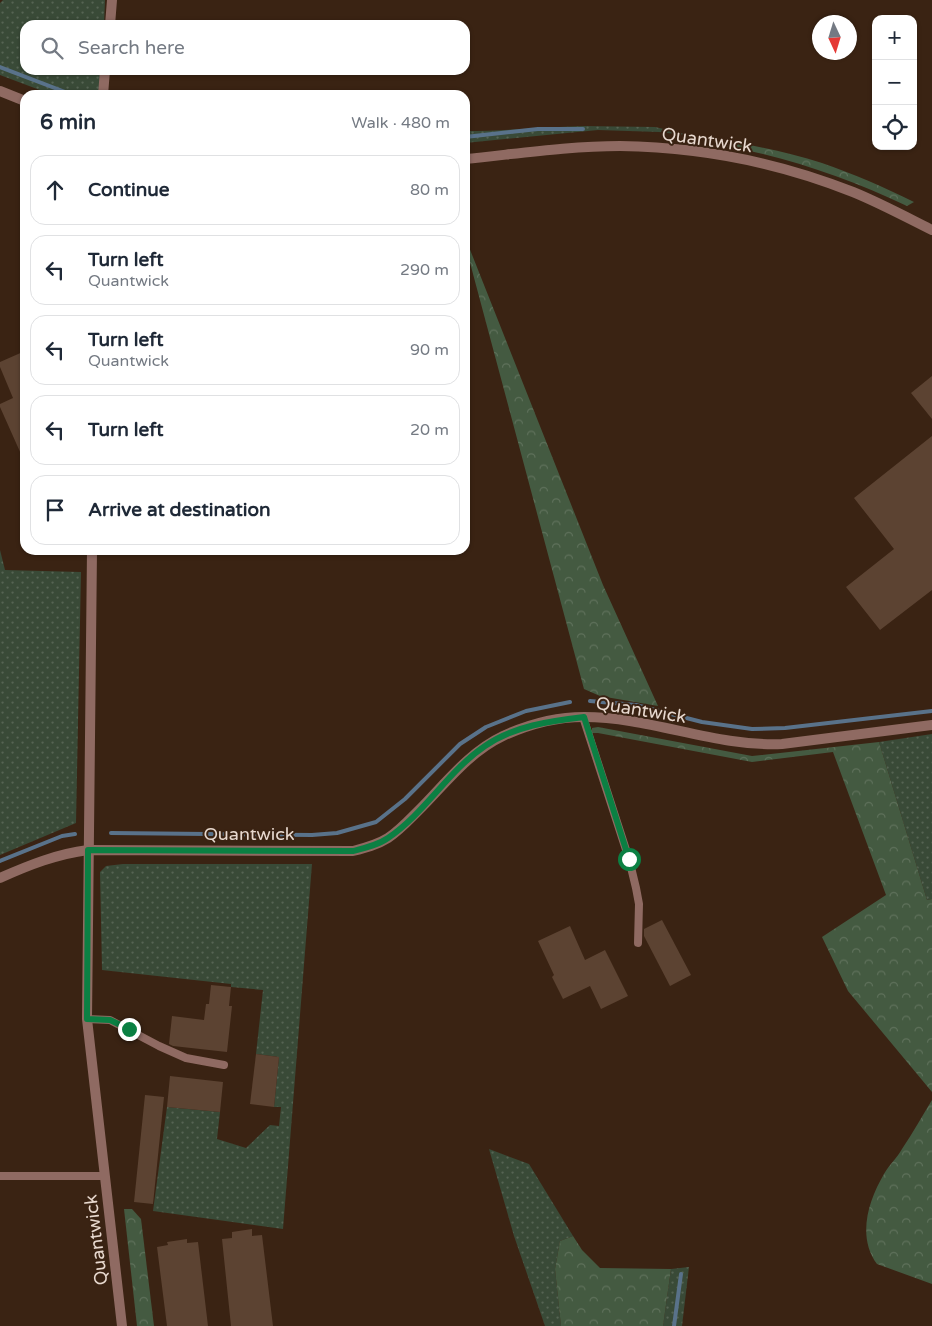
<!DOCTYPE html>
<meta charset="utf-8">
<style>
:root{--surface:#fff;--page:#f2f2f3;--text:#1f2937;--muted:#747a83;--line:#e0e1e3}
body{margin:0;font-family:"Varela Round",sans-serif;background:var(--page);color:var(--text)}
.controls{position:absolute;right:15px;top:15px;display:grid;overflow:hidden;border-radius:10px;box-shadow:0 1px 4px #0004}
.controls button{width:45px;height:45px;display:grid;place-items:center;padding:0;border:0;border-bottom:1px solid var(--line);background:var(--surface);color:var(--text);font:25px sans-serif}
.compass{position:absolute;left:812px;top:15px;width:45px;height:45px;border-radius:50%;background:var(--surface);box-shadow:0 1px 4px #0004;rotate:176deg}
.stop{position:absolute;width:15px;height:15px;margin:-11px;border:4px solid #0b8043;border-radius:50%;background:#fff}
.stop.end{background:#0b8043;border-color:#fff;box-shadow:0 1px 5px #0008}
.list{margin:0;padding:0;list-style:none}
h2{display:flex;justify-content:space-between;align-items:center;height:65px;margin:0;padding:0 20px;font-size:21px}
h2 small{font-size:16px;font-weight:400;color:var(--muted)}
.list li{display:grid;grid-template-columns:32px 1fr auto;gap:15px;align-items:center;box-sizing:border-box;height:70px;margin:0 10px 10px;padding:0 10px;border:1px solid var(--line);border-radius:15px}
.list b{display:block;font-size:19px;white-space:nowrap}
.list p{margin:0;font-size:16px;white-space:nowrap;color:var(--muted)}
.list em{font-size:16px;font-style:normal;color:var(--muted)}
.icon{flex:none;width:28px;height:28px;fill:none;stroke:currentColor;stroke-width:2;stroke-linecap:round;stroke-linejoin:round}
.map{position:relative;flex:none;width:932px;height:1326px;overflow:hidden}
.search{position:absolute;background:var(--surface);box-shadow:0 1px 4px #0004;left:20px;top:20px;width:450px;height:55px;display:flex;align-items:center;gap:12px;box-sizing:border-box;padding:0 18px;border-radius:15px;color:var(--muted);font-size:19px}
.panel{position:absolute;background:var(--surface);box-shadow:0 1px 4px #0004;left:20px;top:90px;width:450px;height:465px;border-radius:15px}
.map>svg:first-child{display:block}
.grass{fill:url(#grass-dots)}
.forest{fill:url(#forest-crowns)}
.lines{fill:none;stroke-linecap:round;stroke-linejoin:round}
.stream{stroke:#59728a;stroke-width:4}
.building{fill:#5c4332}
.lane{stroke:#8f6a62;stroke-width:8}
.street{stroke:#8f6a62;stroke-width:10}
.route{stroke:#0b8043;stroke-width:6}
.labels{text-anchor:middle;stroke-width:4;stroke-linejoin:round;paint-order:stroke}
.street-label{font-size:18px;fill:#e8d9cf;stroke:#3a2313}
</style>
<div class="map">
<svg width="932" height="1326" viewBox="0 0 932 1326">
<defs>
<pattern id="grass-dots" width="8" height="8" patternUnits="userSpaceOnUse" patternTransform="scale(1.25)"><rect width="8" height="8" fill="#394a37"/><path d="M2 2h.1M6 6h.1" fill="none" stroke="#566453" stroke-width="1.8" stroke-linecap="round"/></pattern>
<pattern id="forest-crowns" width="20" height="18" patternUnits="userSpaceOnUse" patternTransform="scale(1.25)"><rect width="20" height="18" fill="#445a41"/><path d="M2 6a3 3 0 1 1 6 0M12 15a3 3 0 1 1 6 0" fill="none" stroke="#5f715b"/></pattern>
</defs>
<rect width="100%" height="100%" fill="#3a2313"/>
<g class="grass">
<polygon points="3,0 105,0 104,25 25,25 25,70 101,70 100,95 53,95 0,75 0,3"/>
<path d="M583 126 655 127 694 136 659 132 598 130 465 143V131C505 131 544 127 583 126Z"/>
<polygon points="0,550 5,570 81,572 76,823 0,855"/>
<polygon points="932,734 932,899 927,900 879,742"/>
<polygon points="123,864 312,864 283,1229 153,1211 167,1107 220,1112 217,1139 246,1148 270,1125 279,1126 281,1107 274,1107 279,1057 256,1054 263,990 231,987 231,984 102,970 100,872 106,866"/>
<polygon points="489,1149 529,1164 573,1236 560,1241 555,1269 561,1326 545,1326 514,1236"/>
<polygon points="689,1267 682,1326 663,1326 671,1269"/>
</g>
<g class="forest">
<path d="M714 138C750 145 787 152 822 163 854 174 884 187 914 202L907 206C861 184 812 166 763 154 747 150 730 148 714 145Z"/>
<polygon points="465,237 603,585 658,706 600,696 584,689 465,244"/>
<polygon points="598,727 752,756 879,742 927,900 932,899 932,1092 848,991 822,937 886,895 833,752 752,762 598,733 592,733 592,728"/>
<path d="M932 1100V1284L877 1264C857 1237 868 1201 884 1174 889 1165 897 1158 902 1149 913 1133 922 1116 932 1100Z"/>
<polygon points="124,1209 132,1209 141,1219 154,1326 137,1326"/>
<polygon points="573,1236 582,1250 600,1268 671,1269 663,1326 561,1326 555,1269 560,1241"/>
</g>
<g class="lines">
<g class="stream">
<polyline points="0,67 73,95"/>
<polyline points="465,137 538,129 583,129"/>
<polyline points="590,701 636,705 702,722 752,729 785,728 932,711"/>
<polyline points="111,833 312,835 337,833 376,822 405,799 460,744 486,727 526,711 570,702"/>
<polyline points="0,861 62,836 75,834"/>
<polyline points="674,1326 681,1274"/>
</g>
</g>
<g class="building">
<polygon points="25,351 25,376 20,378 22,395 25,403 25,463 0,407 0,404 13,398 0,367 0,362"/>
<polygon points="932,376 932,419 911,393"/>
<polygon points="932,436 932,590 880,630 846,587 894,549 854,498"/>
<polygon points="662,920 691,975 670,986 644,936 644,929"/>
<polygon points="570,926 585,960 605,950 628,996 601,1009 590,986 563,999 552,977 554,975 538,941"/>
<polygon points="211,985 231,987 229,1006 232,1006 227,1052 173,1046 169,1044 172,1016 204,1020 206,1004 209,1004"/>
<polygon points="256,1054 279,1057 274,1107 250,1104"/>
<polygon points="170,1076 223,1082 220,1112 167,1107"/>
<polygon points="145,1095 164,1097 153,1204 134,1202"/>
<polygon points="252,1229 252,1236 262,1235 273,1326 231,1326 222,1239 232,1238 232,1232"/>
<polygon points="187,1239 187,1243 198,1242 208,1326 167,1326 157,1247 168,1245 167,1242"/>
</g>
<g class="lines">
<g class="lane">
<polyline points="583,717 629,859 636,888 639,904 638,943"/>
<polyline points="87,1019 110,1020 159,1046 186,1058 224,1065"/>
<polyline points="0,1176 105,1176"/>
</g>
<g class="street">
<polyline points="110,25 112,0"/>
<polyline points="0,91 25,101"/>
<polyline points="103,95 105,70"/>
<path d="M465 159C516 154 568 146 620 146 699 147 780 163 853 192 880 203 906 217 932 230"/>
<polyline points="92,550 87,1019 122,1326"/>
<path d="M0 878C29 865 57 854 88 850L353 851C365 848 377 845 388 838 399 831 409 820 419 810 445 784 469 752 503 736 527 725 557 717 584 717 651 717 715 747 782 744L932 725"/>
</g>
</g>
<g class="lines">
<path class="route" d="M129 1029 110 1020 87 1019 88 850 353 851C365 848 378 845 388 838 425 813 448 771 485 746 514 726 550 721 584 717L629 859"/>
</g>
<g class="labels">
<g class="street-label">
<text transform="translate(707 140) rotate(8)" y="6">Quantwick</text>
<text transform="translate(641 710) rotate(9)" y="6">Quantwick</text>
<text x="249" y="840">Quantwick</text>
<text transform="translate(96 1240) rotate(-97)" y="6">Quantwick</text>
</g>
</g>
</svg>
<div class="controls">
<button>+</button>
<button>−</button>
<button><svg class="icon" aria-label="locate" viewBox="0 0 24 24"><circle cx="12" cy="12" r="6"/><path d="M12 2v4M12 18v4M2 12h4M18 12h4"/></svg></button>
</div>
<svg class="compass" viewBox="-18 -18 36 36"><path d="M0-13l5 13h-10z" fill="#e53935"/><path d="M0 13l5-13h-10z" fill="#747a83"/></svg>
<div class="stop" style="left:629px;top:859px"></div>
<div class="stop end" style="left:129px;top:1029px"></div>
<div class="search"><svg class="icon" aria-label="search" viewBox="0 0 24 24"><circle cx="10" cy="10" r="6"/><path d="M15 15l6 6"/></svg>Search here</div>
<section class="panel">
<h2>6 min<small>Walk · 480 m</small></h2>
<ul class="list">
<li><svg class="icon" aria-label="ahead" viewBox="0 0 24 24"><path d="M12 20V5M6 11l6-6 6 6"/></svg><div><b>Continue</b></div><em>80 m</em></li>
<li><svg class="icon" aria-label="left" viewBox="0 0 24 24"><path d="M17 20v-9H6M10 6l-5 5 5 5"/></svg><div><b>Turn left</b><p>Quantwick</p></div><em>290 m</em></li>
<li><svg class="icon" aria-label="left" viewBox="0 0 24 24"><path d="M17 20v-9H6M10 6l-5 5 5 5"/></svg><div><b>Turn left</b><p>Quantwick</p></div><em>90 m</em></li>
<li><svg class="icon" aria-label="left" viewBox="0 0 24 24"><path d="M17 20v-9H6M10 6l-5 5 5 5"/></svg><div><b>Turn left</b></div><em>20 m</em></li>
<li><svg class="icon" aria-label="arrive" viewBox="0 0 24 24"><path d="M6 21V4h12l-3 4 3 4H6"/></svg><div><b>Arrive at destination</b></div></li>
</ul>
</section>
</div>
